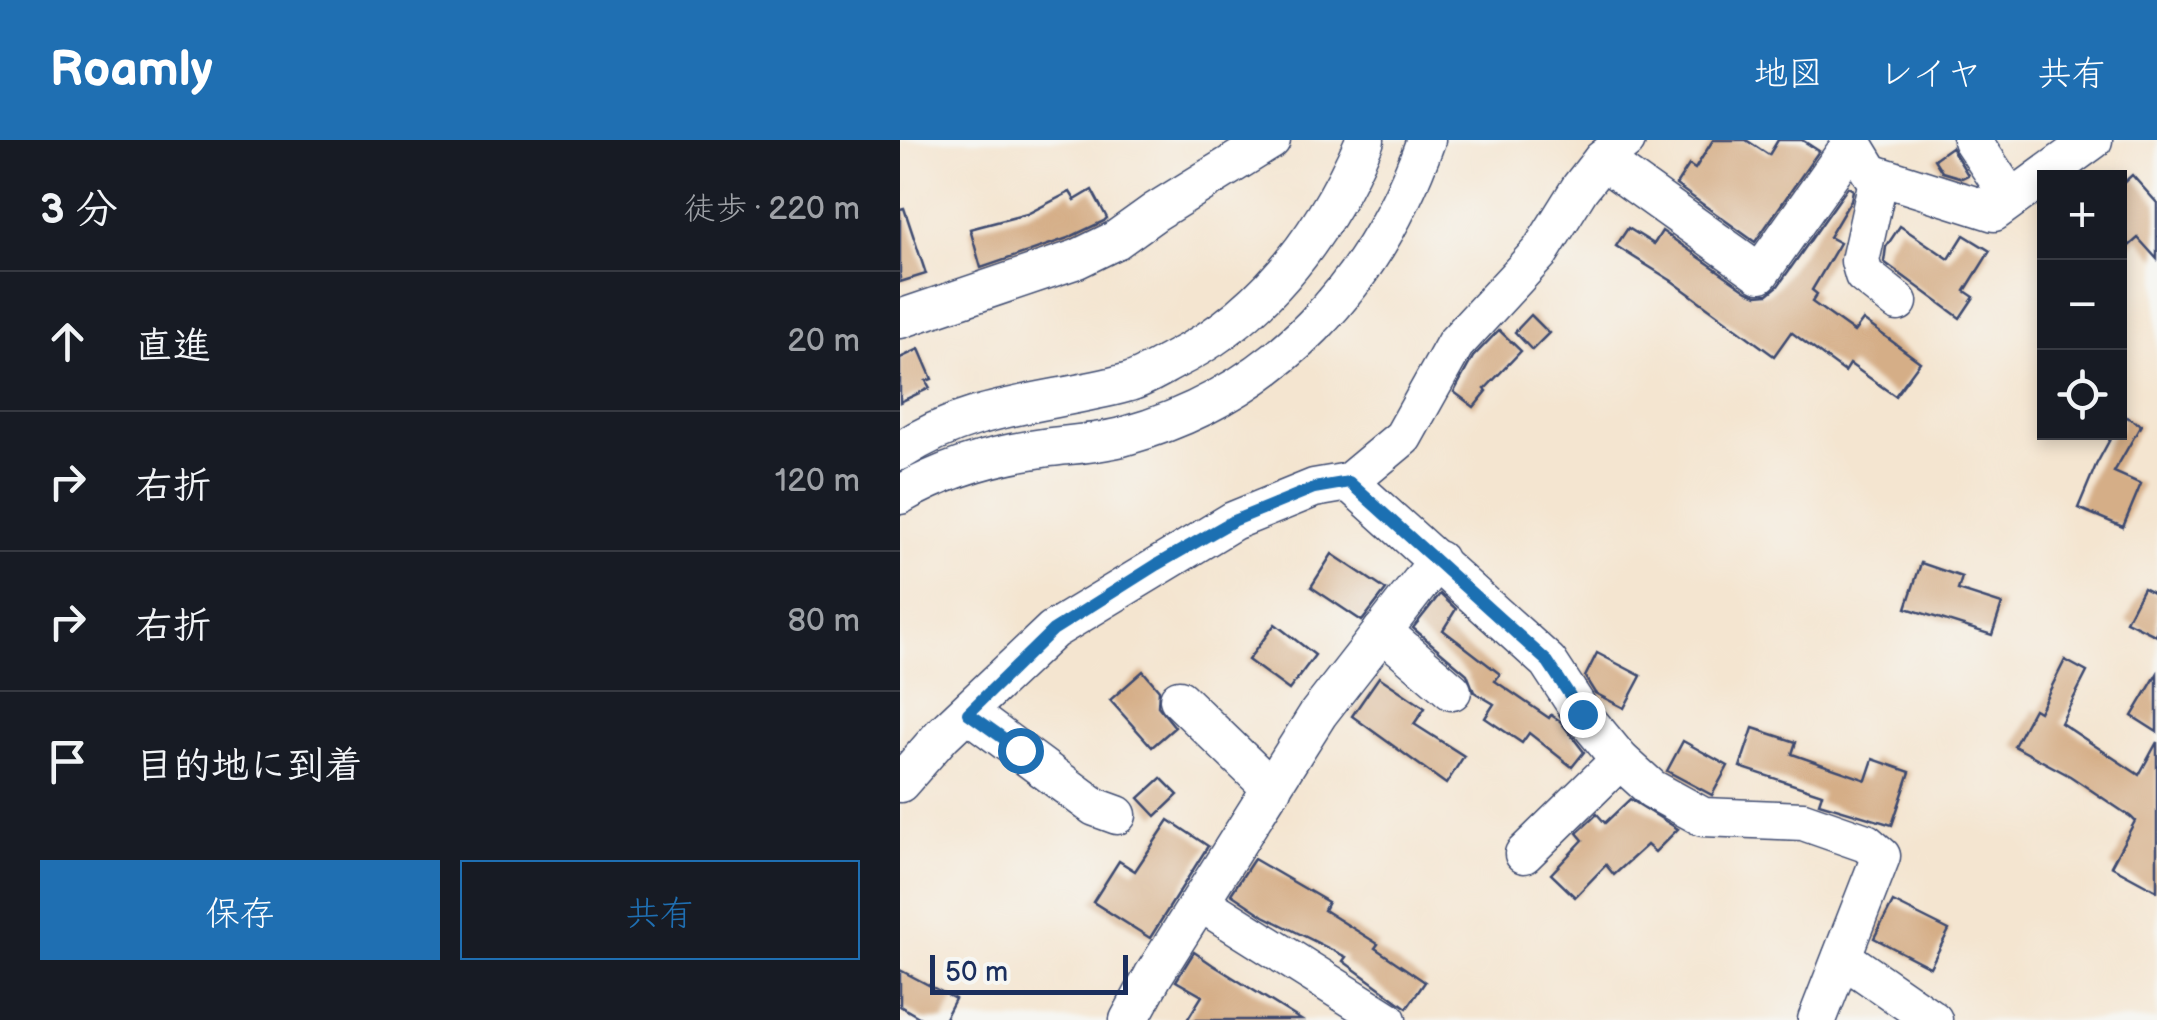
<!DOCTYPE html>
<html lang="ja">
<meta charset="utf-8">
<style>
:root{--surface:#171b24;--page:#20242c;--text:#f1f3f6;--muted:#9ea1a6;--line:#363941;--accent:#1f6fb2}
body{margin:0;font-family:"Balsamiq Sans","Klee One",sans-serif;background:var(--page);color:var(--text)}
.controls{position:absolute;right:30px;top:30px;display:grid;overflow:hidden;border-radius:0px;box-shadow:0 5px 15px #0003}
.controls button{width:90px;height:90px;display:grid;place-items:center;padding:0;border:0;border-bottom:2px solid var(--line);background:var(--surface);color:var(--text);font:50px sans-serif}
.scale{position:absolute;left:30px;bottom:25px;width:198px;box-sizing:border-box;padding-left:10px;border:5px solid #1b2f5e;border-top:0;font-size:28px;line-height:35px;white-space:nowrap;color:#1b2f5e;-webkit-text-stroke:8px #f6f6f2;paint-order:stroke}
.stop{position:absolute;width:30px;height:30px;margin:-22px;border:8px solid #1f6fb2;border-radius:50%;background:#fff}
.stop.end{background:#1f6fb2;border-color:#fff;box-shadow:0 2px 10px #0008}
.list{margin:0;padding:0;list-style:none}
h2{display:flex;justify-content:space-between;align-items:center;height:130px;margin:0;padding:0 40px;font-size:42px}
h2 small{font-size:32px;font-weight:400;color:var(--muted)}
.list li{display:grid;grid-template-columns:65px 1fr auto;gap:30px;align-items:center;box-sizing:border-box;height:140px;padding:0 40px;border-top:2px solid var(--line)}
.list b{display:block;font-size:38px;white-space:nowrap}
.list em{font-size:32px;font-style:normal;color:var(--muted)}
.actions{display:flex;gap:20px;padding:30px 40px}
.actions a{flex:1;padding:22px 0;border:2px solid var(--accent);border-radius:0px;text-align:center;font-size:35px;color:var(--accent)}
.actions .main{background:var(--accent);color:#fff}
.icon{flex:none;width:55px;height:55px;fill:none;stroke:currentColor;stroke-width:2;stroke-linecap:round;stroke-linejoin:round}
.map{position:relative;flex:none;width:1257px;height:880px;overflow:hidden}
header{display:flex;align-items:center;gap:60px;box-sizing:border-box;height:140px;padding:0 50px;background:var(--accent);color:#fff}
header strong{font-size:48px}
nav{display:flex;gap:55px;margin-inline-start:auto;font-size:35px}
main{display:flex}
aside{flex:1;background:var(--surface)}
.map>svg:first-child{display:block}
.building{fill:#d5ae87}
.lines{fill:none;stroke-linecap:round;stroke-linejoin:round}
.minor-casing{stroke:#3c4a6f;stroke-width:41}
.minor{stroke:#fff;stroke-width:38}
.route{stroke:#1f6fb2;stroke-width:12}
</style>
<header>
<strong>Roamly</strong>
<nav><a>地図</a><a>レイヤ</a><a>共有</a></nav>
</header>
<main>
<aside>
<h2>3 分<small>徒歩 · 220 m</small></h2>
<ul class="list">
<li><svg class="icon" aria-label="ahead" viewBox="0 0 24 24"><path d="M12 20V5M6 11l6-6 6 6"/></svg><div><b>直進</b></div><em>20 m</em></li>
<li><svg class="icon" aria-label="right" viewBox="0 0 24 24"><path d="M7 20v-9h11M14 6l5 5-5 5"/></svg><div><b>右折</b></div><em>120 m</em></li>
<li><svg class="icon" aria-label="right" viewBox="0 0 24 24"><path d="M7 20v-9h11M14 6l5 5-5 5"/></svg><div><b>右折</b></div><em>80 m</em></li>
<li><svg class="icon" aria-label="arrive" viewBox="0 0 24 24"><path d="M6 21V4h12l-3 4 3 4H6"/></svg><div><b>目的地に到着</b></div></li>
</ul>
<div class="actions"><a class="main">保存</a><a>共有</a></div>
</aside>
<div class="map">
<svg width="1257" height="880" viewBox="0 0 1257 880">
<rect width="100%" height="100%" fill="#f6f6f2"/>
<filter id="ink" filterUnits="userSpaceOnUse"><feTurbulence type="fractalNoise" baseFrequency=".01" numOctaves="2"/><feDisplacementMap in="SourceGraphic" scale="20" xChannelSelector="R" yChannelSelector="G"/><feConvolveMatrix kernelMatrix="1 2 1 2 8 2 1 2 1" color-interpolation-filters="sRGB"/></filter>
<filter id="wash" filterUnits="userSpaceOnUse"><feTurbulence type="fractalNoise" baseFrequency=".0048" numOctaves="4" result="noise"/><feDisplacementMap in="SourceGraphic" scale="40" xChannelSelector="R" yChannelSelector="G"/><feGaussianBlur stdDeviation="2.25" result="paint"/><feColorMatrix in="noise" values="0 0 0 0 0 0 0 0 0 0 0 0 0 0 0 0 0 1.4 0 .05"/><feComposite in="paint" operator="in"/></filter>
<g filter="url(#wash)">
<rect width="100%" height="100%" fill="#f4e5d0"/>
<g id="blocks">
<g class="building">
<polygon points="813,0 846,0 869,15 878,0 902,0 919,11 855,102 776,45 789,25 795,29"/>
<polygon points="1051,7 1068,35 1062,38 1042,32 1034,19"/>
<polygon points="1232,35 1257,63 1257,119 1238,98 1220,114 1220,46"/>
<polygon points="948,47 953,50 951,60 929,97 940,103 912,150 917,154 912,162 954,192 963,180 1020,222 995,256 950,224 945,232 891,192 874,216 772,141 716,106 728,88 754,104 762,91 847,151 857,155 868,154 878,146"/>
<polygon points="192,50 207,78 204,81 168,98 81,128 70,89 127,74 170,52 175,60"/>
<polygon points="4,68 26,134 0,142 0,69"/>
<polygon points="1000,86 1049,119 1064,95 1090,111 1065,151 1074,157 1060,178 984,122 986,107"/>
<polygon points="631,175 649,193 632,210 615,192"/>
<polygon points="599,190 621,211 585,249 587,251 574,267 554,252 573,217"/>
<polygon points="19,209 32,239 26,241 30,248 0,262 0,218"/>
<polygon points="1223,275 1241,285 1214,332 1241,344 1223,387 1178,368 1196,325 1214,292 1220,292"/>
<polygon points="432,414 486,450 462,481 411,447"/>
<polygon points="1021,423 1062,437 1058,450 1102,464 1092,495 1006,468"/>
<polygon points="1243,448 1257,455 1257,496 1226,481"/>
<polygon points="540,454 556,469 543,490 600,534 595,541 649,578 651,575 660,581 684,612 672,627 629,593 622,603 585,578 594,564 574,552 567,534 513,488"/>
<polygon points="375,484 415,515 389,550 348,520"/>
<polygon points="697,513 741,536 724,568 695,553 685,537"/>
<polygon points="1165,520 1187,532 1161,583 1239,635 1257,602 1257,751 1211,726 1235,681 1231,677 1170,636 1114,606 1134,569 1139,572"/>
<polygon points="243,531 259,550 258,566 275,587 252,607 210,560"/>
<polygon points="1257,534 1257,592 1232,576"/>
<polygon points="479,537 525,568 514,584 564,616 546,644 452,576"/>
<polygon points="853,588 896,602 892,614 966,640 973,619 1010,632 992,685 919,663 922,654 840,627"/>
<polygon points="783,601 828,626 812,655 767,631"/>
<polygon points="261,638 278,655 256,676 239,658"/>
<polygon points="730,659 778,689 755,712 747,705 714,735 706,725 675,757 651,734 683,700 677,693 694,677 697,674 705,683"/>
<polygon points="269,680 308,706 250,798 193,762 219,721 235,731"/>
<polygon points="354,719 428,762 424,770 478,804 475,808 525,842 507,868 443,821 446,817 364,776 331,754"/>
<polygon points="993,762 1049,790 1030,827 974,798"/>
<polygon points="294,812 313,825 401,880 287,880 302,856 276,841"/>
<polygon points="0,830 55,859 44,880 24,880 0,866"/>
</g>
</g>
</g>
<g filter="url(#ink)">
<use href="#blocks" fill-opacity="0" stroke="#3c4a6f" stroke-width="2.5"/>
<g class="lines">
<g class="minor-casing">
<g id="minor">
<polyline points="951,0 971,33 1094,72 1193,0"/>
<polyline points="1072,0 1111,59"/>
<polyline points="702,20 860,133 952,3"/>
<polyline points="979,36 960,121 964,135 998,162"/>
<polyline points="0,179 177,119 216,100 255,72 371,0"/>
<path d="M0 311C71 264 147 264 226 243 242 239 259 228 274 220 366 174 425 93 465 0"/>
<polyline points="449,342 648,522 682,574 720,620 752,649 803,677 903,681 966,703 981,716 917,880"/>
<path d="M0 355C45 329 91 315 143 308 170 304 198 304 225 296 376 254 475 144 526 0"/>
<polyline points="482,491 552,551"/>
<polyline points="279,559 372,649"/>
<polyline points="68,573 195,667 217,675"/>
<polyline points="0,643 42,595 153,490 333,381 414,348 449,342 503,297 555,204 640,112 680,48 702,20 726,0"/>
<polyline points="624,714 720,620"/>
<polyline points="300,762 487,880"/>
<polyline points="942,817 1033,880"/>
<polyline points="229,880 253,836 418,574 538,420"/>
</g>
</g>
<use href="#minor" class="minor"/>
</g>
</g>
<g class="lines" filter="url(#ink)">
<polyline class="route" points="120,610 68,573 153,490 256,425 333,381 414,348 449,342 648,522 682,574"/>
</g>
</svg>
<div class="controls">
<button>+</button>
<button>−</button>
<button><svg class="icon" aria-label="locate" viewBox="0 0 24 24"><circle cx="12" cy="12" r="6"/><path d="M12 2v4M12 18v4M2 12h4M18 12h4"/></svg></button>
</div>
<div class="scale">50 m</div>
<div class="stop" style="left:120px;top:610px"></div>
<div class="stop end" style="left:682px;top:574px"></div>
</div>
</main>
